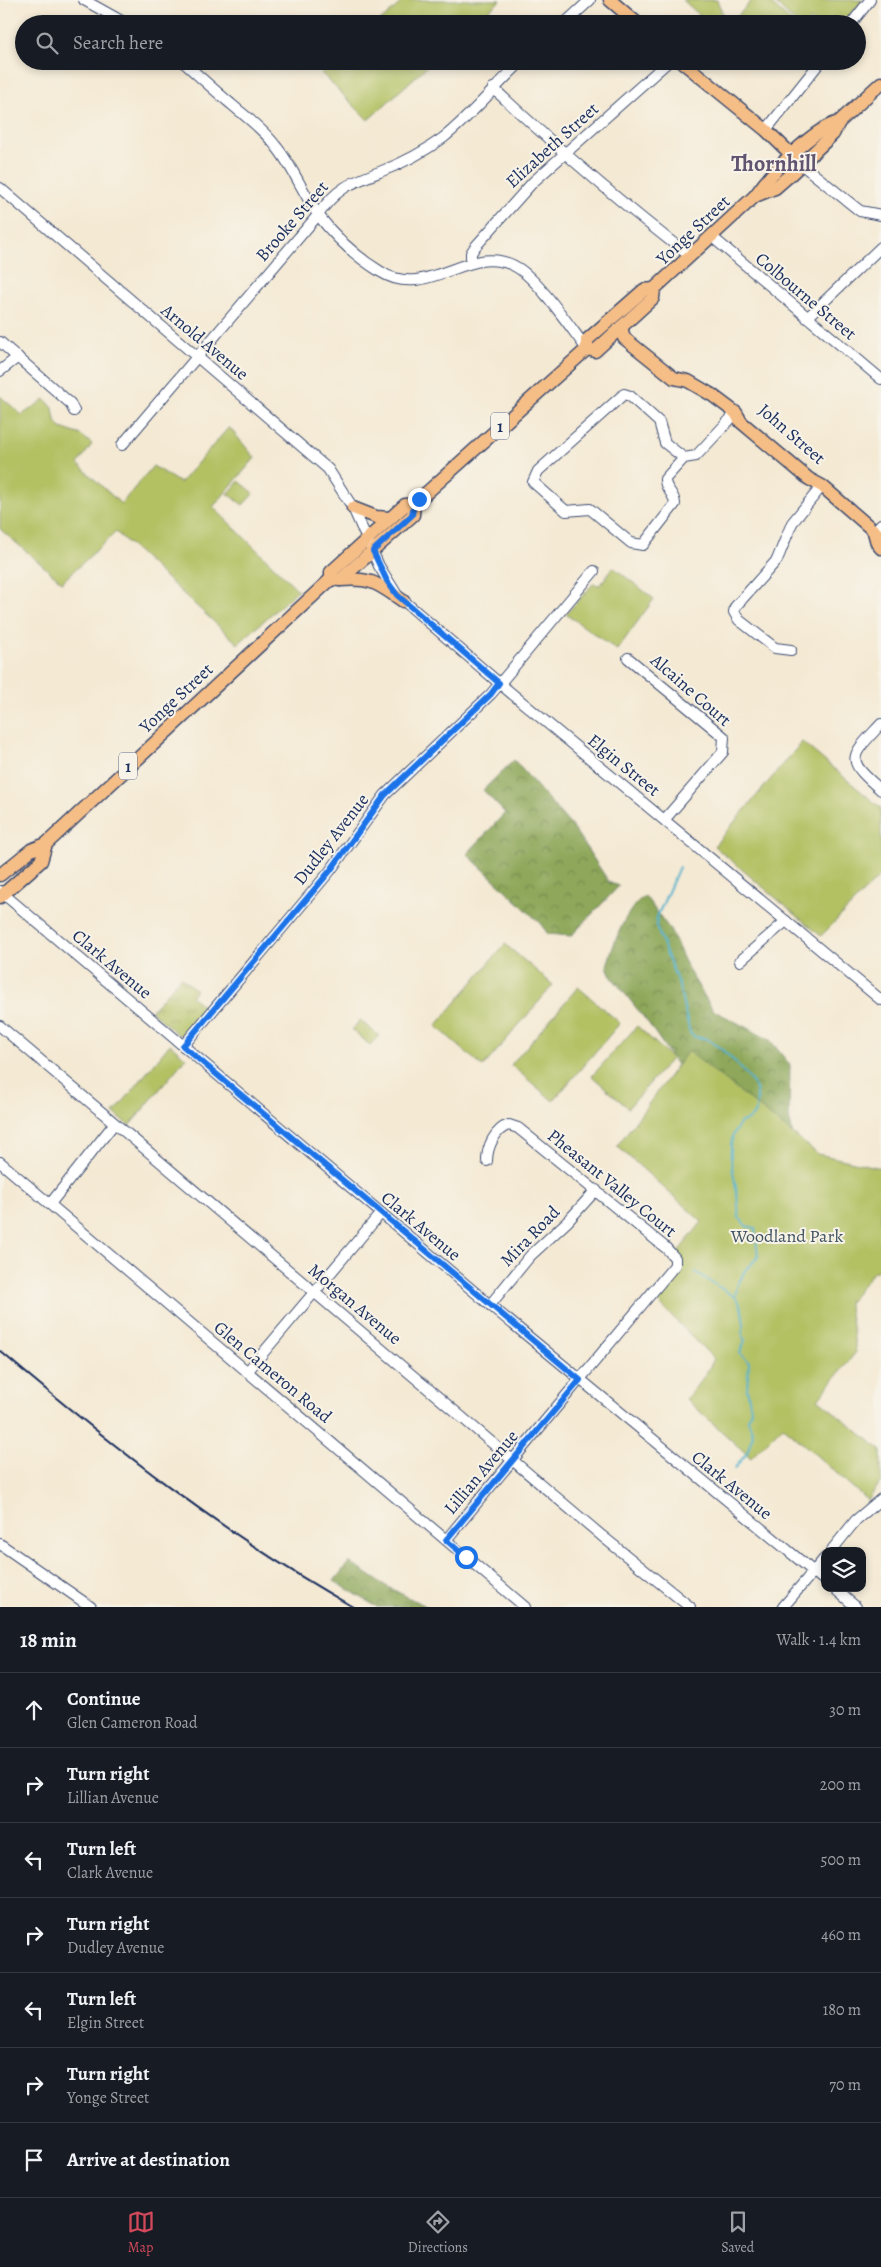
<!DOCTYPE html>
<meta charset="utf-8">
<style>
:root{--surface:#171b24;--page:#242831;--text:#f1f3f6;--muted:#9ea1a6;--line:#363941;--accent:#d1495b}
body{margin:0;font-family:Alegreya,serif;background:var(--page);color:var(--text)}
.controls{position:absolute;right:15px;bottom:15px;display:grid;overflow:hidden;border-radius:10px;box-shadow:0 2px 8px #0003}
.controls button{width:45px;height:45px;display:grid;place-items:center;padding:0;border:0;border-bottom:1px solid var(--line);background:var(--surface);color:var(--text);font:25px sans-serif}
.stop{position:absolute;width:15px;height:15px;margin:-11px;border:4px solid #1a73e8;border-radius:50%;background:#fff}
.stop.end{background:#1a73e8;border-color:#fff;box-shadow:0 1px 5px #0008}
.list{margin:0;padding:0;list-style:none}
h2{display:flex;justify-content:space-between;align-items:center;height:65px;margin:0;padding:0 20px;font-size:21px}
h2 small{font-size:16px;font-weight:400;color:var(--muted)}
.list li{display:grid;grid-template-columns:32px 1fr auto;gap:15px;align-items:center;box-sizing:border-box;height:75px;padding:0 20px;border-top:1px solid var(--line)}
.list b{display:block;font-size:19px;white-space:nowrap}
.list p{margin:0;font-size:16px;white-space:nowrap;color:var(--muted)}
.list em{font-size:16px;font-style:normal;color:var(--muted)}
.icon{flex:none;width:28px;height:28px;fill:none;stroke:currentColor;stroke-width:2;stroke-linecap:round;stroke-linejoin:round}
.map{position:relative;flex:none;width:881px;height:1607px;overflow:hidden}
.search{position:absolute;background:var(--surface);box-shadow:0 2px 8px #0003;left:15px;right:15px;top:15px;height:55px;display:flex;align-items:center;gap:12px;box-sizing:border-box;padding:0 18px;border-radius:28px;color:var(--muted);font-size:19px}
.sheet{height:590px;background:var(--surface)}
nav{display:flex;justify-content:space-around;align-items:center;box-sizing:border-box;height:70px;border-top:1px solid var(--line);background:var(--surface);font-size:14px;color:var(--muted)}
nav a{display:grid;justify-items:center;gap:2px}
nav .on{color:var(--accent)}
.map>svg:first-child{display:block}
.grass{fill:url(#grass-tufts);stroke:#677861}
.forest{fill:url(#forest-crowns);stroke:#546b5c}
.green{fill:#b3c164;stroke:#677861}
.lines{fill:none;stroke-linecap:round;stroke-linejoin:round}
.stream{stroke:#50b3ce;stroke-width:2}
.minor-casing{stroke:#3c4b70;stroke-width:12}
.major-casing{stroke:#3c4b70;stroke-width:15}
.minor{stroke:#fff;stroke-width:10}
.major{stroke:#f6be87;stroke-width:12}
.rail{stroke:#1b2f5e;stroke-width:2}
.route{stroke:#1a73e8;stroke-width:6}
.labels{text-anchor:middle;stroke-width:4;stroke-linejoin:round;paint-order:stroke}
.shield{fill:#f7f3e8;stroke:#5d6a87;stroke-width:1}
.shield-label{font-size:16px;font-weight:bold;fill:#1b2f5e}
.street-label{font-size:18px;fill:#1b2f5e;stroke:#f7f3e8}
.park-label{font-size:18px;fill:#415460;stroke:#f7f3e8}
.district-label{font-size:22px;font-weight:bold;fill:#615471;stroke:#f7f3e8}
</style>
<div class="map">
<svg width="881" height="1607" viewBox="0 0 881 1607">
<defs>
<pattern id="grass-tufts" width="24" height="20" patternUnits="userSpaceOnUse" patternTransform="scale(1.25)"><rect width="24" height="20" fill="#b3c164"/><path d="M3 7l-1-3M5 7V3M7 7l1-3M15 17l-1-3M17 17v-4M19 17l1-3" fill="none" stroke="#919d56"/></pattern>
<pattern id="forest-crowns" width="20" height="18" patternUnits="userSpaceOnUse" patternTransform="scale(1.25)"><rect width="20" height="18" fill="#8ea75a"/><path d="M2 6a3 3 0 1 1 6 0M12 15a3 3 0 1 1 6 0" fill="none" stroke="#73884e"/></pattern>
</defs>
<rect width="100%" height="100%" fill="#f7f3e8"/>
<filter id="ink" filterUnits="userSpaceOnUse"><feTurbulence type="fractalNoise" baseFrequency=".02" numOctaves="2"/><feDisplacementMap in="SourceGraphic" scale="10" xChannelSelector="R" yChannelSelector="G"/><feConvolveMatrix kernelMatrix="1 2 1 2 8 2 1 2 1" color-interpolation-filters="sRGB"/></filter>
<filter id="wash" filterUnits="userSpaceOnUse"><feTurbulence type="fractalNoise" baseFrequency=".0096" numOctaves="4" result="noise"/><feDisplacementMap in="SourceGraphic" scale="20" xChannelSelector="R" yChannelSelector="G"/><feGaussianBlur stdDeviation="1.12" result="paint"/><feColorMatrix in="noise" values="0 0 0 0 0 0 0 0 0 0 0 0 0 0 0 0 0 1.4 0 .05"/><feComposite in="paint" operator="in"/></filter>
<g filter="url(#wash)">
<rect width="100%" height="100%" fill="#f4e9d3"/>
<polygon class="grass" points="181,977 196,990 191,996 204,1007 180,1036 151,1011"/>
<g class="forest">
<polygon points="514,760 574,829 609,882 619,886 571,936 548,934 539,922 467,854 505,813 483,790"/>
<path d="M645 896 671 931 689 971 713 1010 770 1040 790 1065 789 1117 793 1136 715 1366V1354L678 1279 685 1257 737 1251 626 1138 677 1065 649 1024 611 976 607 966C613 945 626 907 645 896Z"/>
<polygon points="349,1562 386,1586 427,1607 377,1607 334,1581"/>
</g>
<g class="green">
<polygon points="404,0 501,0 474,24 377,24"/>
<polygon points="683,0 717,0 726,22 724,24 709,24"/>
<polygon points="752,0 767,0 794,24 736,24 733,21"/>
<polygon points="772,0 863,0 842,24 815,24 811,20 808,24 797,24"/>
<polygon points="334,61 433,61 368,120 321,73"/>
<polygon points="0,396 22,415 45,399 53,408 55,420 61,428 81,435 92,444 78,464 121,504 153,466 180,483 229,427 255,458 213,507 298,590 238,644 116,532 62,582 0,529"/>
<polygon points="239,481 254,493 243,505 228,494"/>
<polygon points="613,567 654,599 617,650 566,614 593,584 600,585"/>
<polygon points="802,742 881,808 881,875 821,936 714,846"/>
<polygon points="505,944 553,985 483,1067 436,1026"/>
<polygon points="578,987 620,1023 553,1101 511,1065"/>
<polygon points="360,1020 379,1036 370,1045 352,1030"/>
<polygon points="637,1026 672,1058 628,1108 592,1076"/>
<polygon points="170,1044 186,1058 129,1126 114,1113"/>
<polygon points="688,1051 818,1154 881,1168 881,1269 873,1272 850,1301 848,1300 856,1352 818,1399 881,1450 881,1481 868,1501 783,1426 751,1458 686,1399 705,1375 714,1359 656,1300 683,1268 677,1253 702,1222 617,1146"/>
</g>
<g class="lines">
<g class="stream">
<path d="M679 867 657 917 656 926 679 986 690 1033C695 1040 701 1036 707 1039 724 1049 747 1072 756 1089 758 1094 757 1102 756 1108 754 1118 750 1120 741 1122 739 1127 734 1131 733 1135 725 1162 741 1189 738 1216L746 1226 755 1228 758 1257 745 1270 737 1287 735 1297"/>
<polyline points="695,1272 735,1297 739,1302 742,1310 744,1325 742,1333 745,1340 740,1353 749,1362 747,1389 751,1409 748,1420 753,1434 747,1453 734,1469"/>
</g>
</g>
</g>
<g filter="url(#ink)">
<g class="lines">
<g class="minor-casing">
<g id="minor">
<polyline points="84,0 127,24"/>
<polyline points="564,24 590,0"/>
<polyline points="851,24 870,0"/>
<path d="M182 61C198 75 214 90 231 104 246 117 263 129 275 145 293 166 303 194 319 216 335 237 358 258 381 272 428 302 472 239 518 268 540 282 570 327 587 349"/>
<path d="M493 88C556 147 622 204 690 256"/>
<polyline points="766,130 821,61"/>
<polyline points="801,164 860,211 881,215"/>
<polyline points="0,188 328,469 353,508 379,566 397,595 499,683 881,1000"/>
<polyline points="711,236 881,379"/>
<polyline points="471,262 471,253 475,247 533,182 669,61"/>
<polyline points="807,318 881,247"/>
<polyline points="0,342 70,403 74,411"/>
<polyline points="0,371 18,357"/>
<path d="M122 445 318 215C337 187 353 182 382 171 403 163 425 151 443 138 470 117 496 85 522 61"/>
<path d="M684 458 665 443 659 422 630 396 624 394 538 471 533 482 566 511 590 509 631 543 643 545 675 504C675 493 664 489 665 479L684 458 696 456 736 413"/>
<polyline points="874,532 881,524"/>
<polyline points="791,650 775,648 739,620 734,612 735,607 777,560 792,523 822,486"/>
<polyline points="628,658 724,737 723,752 665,819"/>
<path d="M881 724C850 758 844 758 881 790"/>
<polyline points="0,891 490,1305 825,1581"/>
<polyline points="740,961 786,921"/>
<polyline points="0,1026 602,1536 690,1607"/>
<polyline points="183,1046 330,871 385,795 491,694 594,571"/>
<polyline points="0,1162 525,1607"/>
<polyline points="50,1204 114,1124"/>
<polyline points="490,1305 530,1256 568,1221 596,1190"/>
<polyline points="247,1372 381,1213"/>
<path d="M446 1540 675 1265V1258L666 1248 518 1128 509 1125C495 1129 487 1147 487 1161"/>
<polyline points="0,1544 91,1607"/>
<polyline points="831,1551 856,1520 881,1499"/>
<polyline points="834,1588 856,1607"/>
<polyline points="783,1607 825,1558"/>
</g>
</g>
<g class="major-casing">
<g id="major">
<polyline points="610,0 638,24"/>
<polyline points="681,61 766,130 797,160"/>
<polyline points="755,196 775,188 791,174 833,134 839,122 881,83"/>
<polyline points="621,327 624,338 674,378 688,381 712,395 736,413 741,422 809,479 822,486 881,537"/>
<polyline points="587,349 595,351 653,298 654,289"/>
<polyline points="353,508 376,517 390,518"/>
<polyline points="874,532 877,543 881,548"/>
<path d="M331 579V572L405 505 414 504 587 349V340L644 290 654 289 755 196C771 173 812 129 839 122"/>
<path d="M340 580C372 577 378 584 403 601"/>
<polyline points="0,875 31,850 46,844 331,579 340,580 413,515 414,504"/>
<polyline points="0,897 41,861 46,844"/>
</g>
</g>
<use href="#minor" class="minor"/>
<use href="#major" class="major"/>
<path class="rail" d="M0 1351C112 1446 225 1535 353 1607"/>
</g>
</g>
<g class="lines" filter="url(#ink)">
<polyline class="route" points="419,499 414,504 412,515 373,551 387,581 397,595 499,683 491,694 385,795 330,871 183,1046 580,1380 446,1540 466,1557"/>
</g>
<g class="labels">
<g class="shield">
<rect x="491" y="412.5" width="18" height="27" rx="4"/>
<rect x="119" y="752.5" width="18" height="27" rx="4"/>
</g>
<g class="shield-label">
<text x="500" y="432">1</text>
<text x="128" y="772">1</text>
</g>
<g class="street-label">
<text transform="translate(552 145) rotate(-42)" y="6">Elizabeth Street</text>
<text transform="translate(292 221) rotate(-49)" y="6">Brooke Street</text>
<text transform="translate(693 230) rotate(-43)" y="6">Yonge Street</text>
<text transform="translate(806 296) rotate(40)" y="6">Colbourne Street</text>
<text transform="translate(205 342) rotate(40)" y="6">Arnold Avenue</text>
<text transform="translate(792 434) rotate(41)" y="6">John Street</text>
<text transform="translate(691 690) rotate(41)" y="6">Alcaine Court</text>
<text transform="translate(176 698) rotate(-43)" y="6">Yonge Street</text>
<text transform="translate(624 765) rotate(39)" y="6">Elgin Street</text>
<text transform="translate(331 839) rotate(-52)" y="6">Dudley Avenue</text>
<text transform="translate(112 964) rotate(40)" y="6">Clark Avenue</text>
<text transform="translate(612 1183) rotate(39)" y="6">Pheasant Valley Court</text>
<text transform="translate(421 1226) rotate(40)" y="6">Clark Avenue</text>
<text transform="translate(530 1236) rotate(-46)" y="6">Mira Road</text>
<text transform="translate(355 1304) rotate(40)" y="6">Morgan Avenue</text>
<text transform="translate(273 1372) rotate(40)" y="6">Glen Cameron Road</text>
<text transform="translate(481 1472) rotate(-50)" y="6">Lillian Avenue</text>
<text transform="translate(732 1485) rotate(39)" y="6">Clark Avenue</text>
</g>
<g class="park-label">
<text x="787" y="1242">Woodland Park</text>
</g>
<g class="district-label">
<text x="774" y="171">Thornhill</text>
</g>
</g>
</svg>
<div class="controls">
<button><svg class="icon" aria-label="layers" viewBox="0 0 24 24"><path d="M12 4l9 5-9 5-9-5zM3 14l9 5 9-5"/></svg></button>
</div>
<div class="stop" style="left:466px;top:1557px"></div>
<div class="stop end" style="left:419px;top:499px"></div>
<div class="search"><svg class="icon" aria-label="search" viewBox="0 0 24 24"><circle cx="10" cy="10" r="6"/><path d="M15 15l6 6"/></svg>Search here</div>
</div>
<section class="sheet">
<h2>18 min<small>Walk · 1.4 km</small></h2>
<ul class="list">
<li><svg class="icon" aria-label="ahead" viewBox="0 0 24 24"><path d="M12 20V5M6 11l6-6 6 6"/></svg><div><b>Continue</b><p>Glen Cameron Road</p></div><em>30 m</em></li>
<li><svg class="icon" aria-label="right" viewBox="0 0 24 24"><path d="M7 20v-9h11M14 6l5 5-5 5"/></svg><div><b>Turn right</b><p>Lillian Avenue</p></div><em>200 m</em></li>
<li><svg class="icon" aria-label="left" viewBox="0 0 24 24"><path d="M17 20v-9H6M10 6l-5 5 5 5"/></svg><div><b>Turn left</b><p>Clark Avenue</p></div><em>500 m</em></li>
<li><svg class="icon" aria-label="right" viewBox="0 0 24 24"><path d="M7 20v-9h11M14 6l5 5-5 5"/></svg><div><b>Turn right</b><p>Dudley Avenue</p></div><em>460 m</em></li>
<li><svg class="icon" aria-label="left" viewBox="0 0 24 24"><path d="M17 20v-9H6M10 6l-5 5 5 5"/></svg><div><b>Turn left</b><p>Elgin Street</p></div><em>180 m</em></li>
<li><svg class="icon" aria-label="right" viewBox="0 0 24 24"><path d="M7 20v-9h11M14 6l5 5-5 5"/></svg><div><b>Turn right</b><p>Yonge Street</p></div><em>70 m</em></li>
<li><svg class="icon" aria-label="arrive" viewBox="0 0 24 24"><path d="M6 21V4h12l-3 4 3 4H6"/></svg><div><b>Arrive at destination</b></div></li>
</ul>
</section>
<nav>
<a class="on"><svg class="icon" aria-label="map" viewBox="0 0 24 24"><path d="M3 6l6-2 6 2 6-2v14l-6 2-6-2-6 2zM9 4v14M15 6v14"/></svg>Map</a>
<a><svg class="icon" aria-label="directions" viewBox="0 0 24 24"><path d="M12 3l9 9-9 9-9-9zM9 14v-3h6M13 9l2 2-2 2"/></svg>Directions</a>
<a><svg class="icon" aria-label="saved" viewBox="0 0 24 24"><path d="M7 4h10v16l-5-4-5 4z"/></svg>Saved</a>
</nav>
